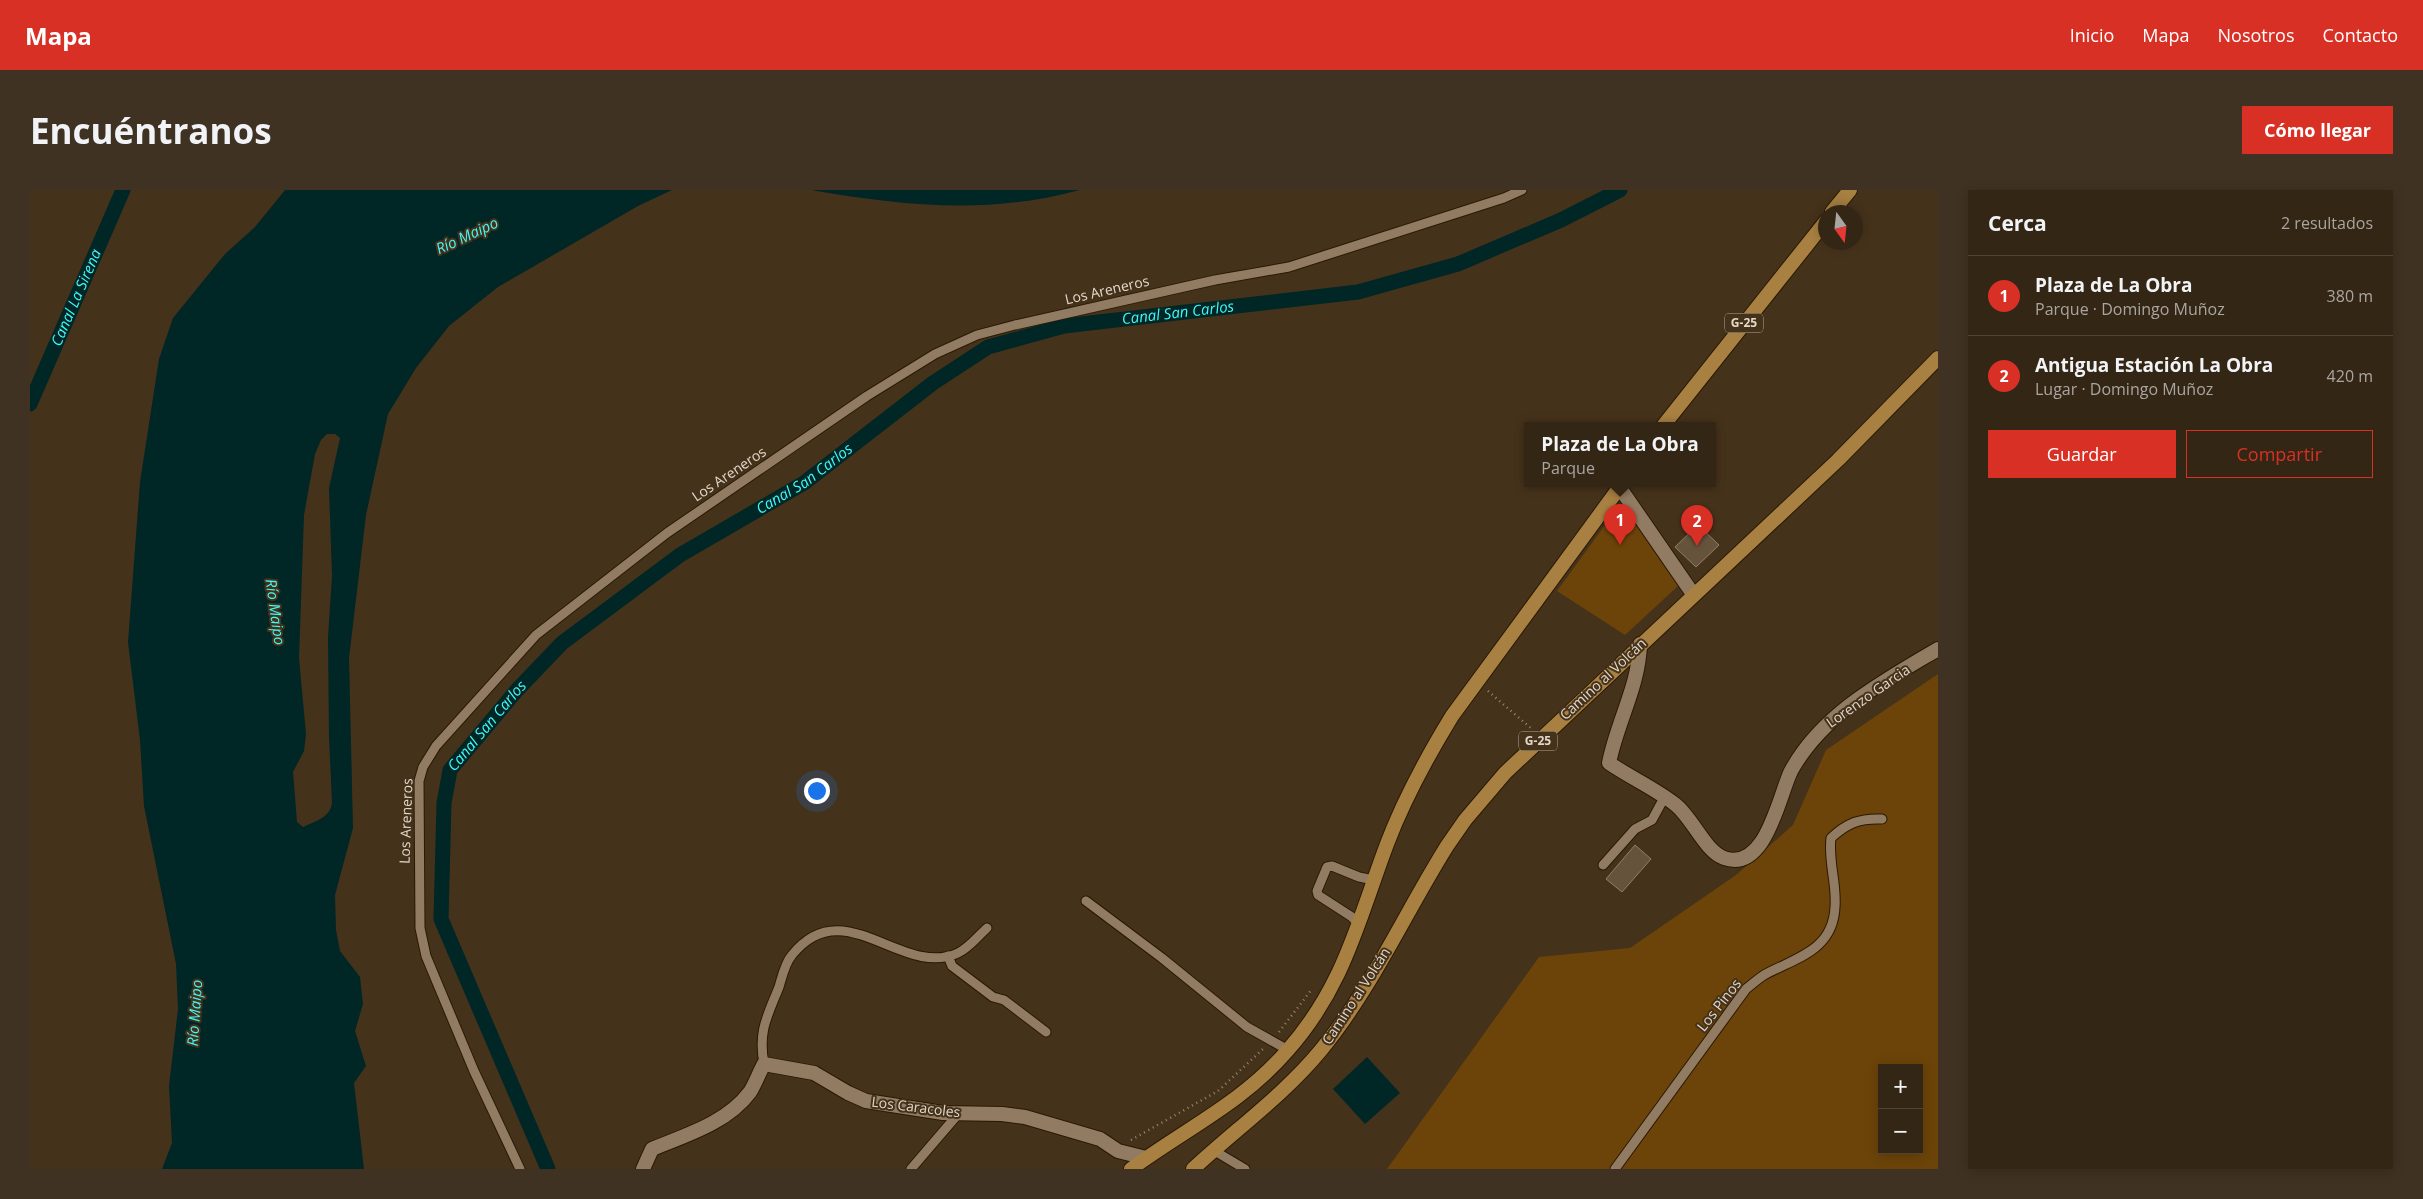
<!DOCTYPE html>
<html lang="es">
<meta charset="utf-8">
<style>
:root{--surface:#342614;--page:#3f3222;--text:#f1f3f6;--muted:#a9a5a0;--line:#4e4334;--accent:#d93025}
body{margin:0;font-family:"Open Sans",sans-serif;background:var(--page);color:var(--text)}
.controls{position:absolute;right:15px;bottom:15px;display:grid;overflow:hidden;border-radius:0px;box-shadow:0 2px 12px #0003}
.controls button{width:45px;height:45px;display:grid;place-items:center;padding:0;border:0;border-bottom:1px solid var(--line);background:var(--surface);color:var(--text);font:25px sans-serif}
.compass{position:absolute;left:1788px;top:15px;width:45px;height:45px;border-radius:50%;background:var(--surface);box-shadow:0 2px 12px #0003;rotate:165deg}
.you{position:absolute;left:786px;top:600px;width:18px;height:18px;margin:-12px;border:4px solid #fff;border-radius:50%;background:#1a73e8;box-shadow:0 0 0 8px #1a73e833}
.badge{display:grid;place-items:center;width:32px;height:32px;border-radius:50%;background:var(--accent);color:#fff;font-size:16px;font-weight:700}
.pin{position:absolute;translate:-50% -41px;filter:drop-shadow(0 1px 2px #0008)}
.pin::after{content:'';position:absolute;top:26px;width:18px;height:15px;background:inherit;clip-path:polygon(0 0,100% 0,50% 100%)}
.popup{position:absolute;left:1494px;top:232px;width:192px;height:65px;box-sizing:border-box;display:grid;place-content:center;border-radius:0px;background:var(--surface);filter:drop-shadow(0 1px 4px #0005);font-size:16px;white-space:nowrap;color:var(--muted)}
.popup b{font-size:19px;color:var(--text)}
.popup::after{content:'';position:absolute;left:50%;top:100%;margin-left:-10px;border:10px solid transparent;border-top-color:var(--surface)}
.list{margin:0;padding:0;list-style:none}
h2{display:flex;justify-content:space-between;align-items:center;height:65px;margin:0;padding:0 20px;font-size:21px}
h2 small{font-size:16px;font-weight:400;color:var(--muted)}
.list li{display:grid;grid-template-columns:32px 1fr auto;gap:15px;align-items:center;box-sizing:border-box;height:80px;padding:0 20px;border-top:1px solid var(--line)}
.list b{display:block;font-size:19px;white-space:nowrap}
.list p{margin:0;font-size:16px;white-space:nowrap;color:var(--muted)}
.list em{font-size:16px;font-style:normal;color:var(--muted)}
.actions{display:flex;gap:10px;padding:15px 20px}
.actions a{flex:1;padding:11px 0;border:1px solid var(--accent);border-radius:0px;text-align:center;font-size:18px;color:var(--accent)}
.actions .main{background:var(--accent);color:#fff}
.map{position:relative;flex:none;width:1908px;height:979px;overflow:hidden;border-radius:0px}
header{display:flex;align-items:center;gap:30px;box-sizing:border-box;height:70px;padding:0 25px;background:var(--accent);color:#fff}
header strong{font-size:24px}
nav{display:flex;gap:28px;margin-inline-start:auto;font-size:18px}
.intro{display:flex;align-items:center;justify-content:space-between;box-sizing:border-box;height:120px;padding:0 30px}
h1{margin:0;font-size:35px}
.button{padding:12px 22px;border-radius:0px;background:var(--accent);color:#fff;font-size:18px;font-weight:700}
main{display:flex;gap:30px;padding:0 30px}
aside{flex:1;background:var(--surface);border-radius:0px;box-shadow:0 2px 12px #0003}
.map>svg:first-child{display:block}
.green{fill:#6c4409;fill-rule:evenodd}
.water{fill:#002626;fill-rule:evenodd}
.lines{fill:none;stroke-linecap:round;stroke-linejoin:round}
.canal{stroke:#002626;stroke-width:15}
.building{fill:#66533b;stroke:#937f65}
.service-casing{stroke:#2b1903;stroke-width:11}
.minor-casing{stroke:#2b1903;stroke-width:16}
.primary-casing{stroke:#2b1903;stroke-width:16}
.path{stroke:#978876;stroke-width:2.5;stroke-dasharray:1 4;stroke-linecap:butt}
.service{stroke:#917b63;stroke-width:9}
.minor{stroke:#917b63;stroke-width:14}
.primary{stroke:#a88041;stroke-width:14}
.labels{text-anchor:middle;stroke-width:4;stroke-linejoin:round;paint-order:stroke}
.shield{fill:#45321b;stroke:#b4a696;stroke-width:1}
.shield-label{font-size:12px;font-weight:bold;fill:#e3d7ca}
.street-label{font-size:14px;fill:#e3d7ca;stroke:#45321b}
.water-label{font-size:15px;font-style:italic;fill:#40f8f8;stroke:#45321b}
</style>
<header>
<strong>Mapa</strong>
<nav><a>Inicio</a><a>Mapa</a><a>Nosotros</a><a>Contacto</a></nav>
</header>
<div class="intro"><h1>Encuéntranos</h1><a class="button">Cómo llegar</a></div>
<main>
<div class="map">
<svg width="1908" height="979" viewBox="0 0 1908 979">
<rect width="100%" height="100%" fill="#45321b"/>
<g class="green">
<polygon points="1591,313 1648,396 1595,445 1527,401"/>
<path d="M1908 484V979H1357L1509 767 1600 758 1706 685 1763 635 1796 560ZM1852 878H1889V960H1852Z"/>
</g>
<g class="water">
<path d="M255 0H642L608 16 468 97 419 136 386 178 358 224 336 325 319 468 323 638 305 705 306 740 310 761 330 787 333 814 325 841 336 876 324 893 334 979H132L142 953 139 896 148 819 146 774 114 616 110 550 98 452 110 292 129 169 143 128 195 64 225 37ZM297 244H305L310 248 299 298 302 386 298 447 299 547 302 612C301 627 286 631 273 637L267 632 263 582 274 561 276 544 269 468 274 325 285 264 291 250Z"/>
<path d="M781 0H1050C956 25 875 16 781 0Z"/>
<polygon points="1337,867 1370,903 1335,934 1303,899"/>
</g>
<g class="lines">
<g class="canal">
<path id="s1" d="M0 214 93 0"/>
<path id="s2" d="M518 979 411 729 414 613 420 580 487 500 532 453 650 365 774 293 903 193 958 157 1034 136 1328 102 1428 74 1531 30 1590 0"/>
</g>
</g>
<g class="building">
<polygon points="1668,335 1689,355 1666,377 1645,357"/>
<polygon points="1605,655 1621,669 1592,702 1576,689"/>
</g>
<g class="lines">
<g class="service-casing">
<g id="service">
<polyline points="1573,675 1605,639 1622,630 1634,608"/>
<polyline points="1056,711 1132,768 1217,837 1258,860"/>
<polyline points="1329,735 1322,727 1288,705 1287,701 1297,677 1302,676 1329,687 1344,690"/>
<polyline points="918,766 922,776 963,807 974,810 1016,842"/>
<path d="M734 874C728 841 737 827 749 797 752 787 755 773 762 765 814 700 872 789 928 763 939 758 948 746 957 738"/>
<polyline points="1183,960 1215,979"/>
<polyline points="490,979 444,881 396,766 390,738 389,591 393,577 406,556 506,445 637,343 837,206 905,164 947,145 985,135 1185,90 1259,77 1474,8 1492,0"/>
<polyline points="881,979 929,923"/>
<path d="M1585 979 1716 799C1722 794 1728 789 1734 785 1765 768 1803 761 1805 717 1807 694 1798 671 1801 648 1817 633 1830 628 1852 629"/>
</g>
</g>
<g class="minor-casing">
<g id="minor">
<polyline points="1590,298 1663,404"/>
<path d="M1610 454C1609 496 1587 532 1579 573 1601 588 1626 599 1646 615 1663 629 1675 661 1694 668 1736 683 1749 605 1761 581 1792 524 1854 491 1908 459"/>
<path d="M613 979 622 959C656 945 697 933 720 902 725 894 729 883 734 874L784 883 818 903 836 911 913 923 972 924 995 927 1070 949 1088 961 1116 968"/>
</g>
</g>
<g class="primary-casing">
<g id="primary">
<polyline points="1802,22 1820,0"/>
<polyline points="1633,236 1796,31"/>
<path d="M1101 979C1155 939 1212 913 1257 861 1314 797 1328 731 1357 654 1374 609 1397 567 1422 526L1592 294"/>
<path d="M1163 979C1206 939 1254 905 1291 860 1342 798 1375 723 1417 656L1435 630 1475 583 1808 270 1908 168"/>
</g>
</g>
<g class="path">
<polyline points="1458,501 1503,540"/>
<polyline points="1249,842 1282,799"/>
<polyline points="1101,950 1188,901 1233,859"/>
</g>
<use href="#service" class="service"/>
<use href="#minor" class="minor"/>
<use href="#primary" class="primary"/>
</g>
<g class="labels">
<g class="shield">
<rect x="1695" y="123.5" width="38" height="19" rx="4"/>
<rect x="1489" y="541.5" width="38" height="19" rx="4"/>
</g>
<g class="shield-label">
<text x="1714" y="137">G-25</text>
<text x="1508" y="555">G-25</text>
</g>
<g class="street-label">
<text transform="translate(1077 100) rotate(-13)" y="5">Los Areneros</text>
<text transform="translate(699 284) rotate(-34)" y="5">Los Areneros</text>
<text transform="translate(1573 489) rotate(-43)" y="5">Camino al Volcán</text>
<text transform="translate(1838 506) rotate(-35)" y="5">Lorenzo Garcia</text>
<text transform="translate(376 631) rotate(-88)" y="5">Los Areneros</text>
<text transform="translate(1326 806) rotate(-57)" y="5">Camino al Volcán</text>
<text transform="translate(1689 815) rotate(-52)" y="5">Los Pinos</text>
<text transform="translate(886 917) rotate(7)" y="5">Los Caracoles</text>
</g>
<g class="water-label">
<text transform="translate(437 46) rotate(-25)" y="5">Río Maipo</text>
<text dy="5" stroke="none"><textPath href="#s1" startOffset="116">Canal La Sirena</textPath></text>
<text dy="5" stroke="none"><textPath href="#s2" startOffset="1304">Canal San Carlos</textPath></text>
<text dy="5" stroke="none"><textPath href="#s2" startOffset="884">Canal San Carlos</textPath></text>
<text transform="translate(245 422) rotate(82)" y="5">Río Maipo</text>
<text dy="5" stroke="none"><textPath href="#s2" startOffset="479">Canal San Carlos</textPath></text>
<text transform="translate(165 823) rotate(-86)" y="5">Río Maipo</text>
</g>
</g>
</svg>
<div class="controls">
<button>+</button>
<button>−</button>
</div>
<svg class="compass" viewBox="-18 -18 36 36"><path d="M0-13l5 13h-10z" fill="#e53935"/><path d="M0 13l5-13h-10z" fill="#a9a5a0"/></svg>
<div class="you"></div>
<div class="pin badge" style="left:1590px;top:355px">1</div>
<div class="popup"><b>Plaza de La Obra</b>Parque</div>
<div class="pin badge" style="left:1667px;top:356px">2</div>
</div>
<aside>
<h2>Cerca<small>2 resultados</small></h2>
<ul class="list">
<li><span class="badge">1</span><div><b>Plaza de La Obra</b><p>Parque · Domingo Muñoz</p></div><em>380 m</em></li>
<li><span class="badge">2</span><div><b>Antigua Estación La Obra</b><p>Lugar · Domingo Muñoz</p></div><em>420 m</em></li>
</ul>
<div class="actions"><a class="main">Guardar</a><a>Compartir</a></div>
</aside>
</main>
